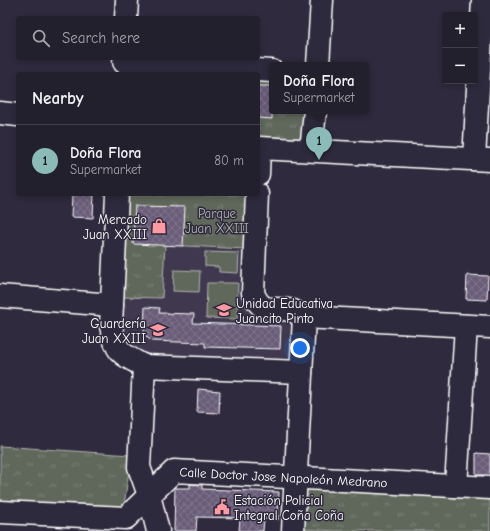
<!DOCTYPE html>
<meta charset="utf-8">
<style>
:root{--surface:#23202e;--page:#2f2d3a;--text:#f1f3f6;--muted:#a3a3aa;--line:#403e4a;--accent:#8bbbb9}
body{margin:0;font-family:"Comic Neue",sans-serif;background:var(--page);color:var(--text)}
.controls{position:absolute;right:12px;top:12px;display:grid;overflow:hidden;border-radius:4px;box-shadow:0 2px 6px #0003}
.controls button{width:36px;height:36px;display:grid;place-items:center;padding:0;border:0;border-bottom:1px solid var(--line);background:var(--surface);color:var(--text);font:20px sans-serif}
.you{position:absolute;left:300px;top:348px;width:14px;height:14px;margin:-10px;border:3px solid #fff;border-radius:50%;background:#1a73e8;box-shadow:0 0 0 6px #1a73e833}
.badge{display:grid;place-items:center;width:26px;height:26px;border-radius:50%;background:var(--accent);color:#111;font-size:13px;font-weight:700}
.pin{position:absolute;translate:-50% -33px;filter:drop-shadow(0 1px 2px #0008)}
.pin::after{content:'';position:absolute;top:21px;width:14px;height:12px;background:inherit;clip-path:polygon(0 0,100% 0,50% 100%)}
.popup{position:absolute;left:269px;top:62px;width:100px;height:52px;box-sizing:border-box;display:grid;place-content:center;border-radius:4px;background:var(--surface);filter:drop-shadow(0 1px 3px #0005);font-size:13px;white-space:nowrap;color:var(--muted)}
.popup b{font-size:15px;color:var(--text)}
.popup::after{content:'';position:absolute;left:50%;top:100%;margin-left:-8px;border:8px solid transparent;border-top-color:var(--surface)}
.list{margin:0;padding:0;list-style:none}
h2{display:flex;justify-content:space-between;align-items:center;height:52px;margin:0;padding:0 16px;font-size:17px}
h2 small{font-size:13px;font-weight:400;color:var(--muted)}
.list li{display:grid;grid-template-columns:26px 1fr auto;gap:12px;align-items:center;box-sizing:border-box;height:72px;padding:0 16px;border-top:1px solid var(--line)}
.list b{display:block;font-size:15px;white-space:nowrap}
.list p{margin:0;font-size:13px;white-space:nowrap;color:var(--muted)}
.list em{font-size:13px;font-style:normal;color:var(--muted)}
.icon{flex:none;width:22px;height:22px;fill:none;stroke:currentColor;stroke-width:2;stroke-linecap:round;stroke-linejoin:round}
.map{position:relative;flex:none;width:490px;height:531px;overflow:hidden}
.search{position:absolute;background:var(--surface);box-shadow:0 2px 6px #0003;left:16px;top:16px;width:244px;height:44px;display:flex;align-items:center;gap:10px;box-sizing:border-box;padding:0 14px;border-radius:4px;color:var(--muted);font-size:15px}
.panel{position:absolute;background:var(--surface);box-shadow:0 2px 6px #0003;left:16px;top:72px;width:244px;height:124px;border-radius:4px}
.map>svg:first-child{display:block}
.built{fill:#41394f}
.green{fill:#61685c;stroke:#b0b4ae}
.park{fill:url(#park-tufts);stroke:#b0b4ae}
.building{fill:url(#building-cross-hatch);stroke:#fff}
.lines{fill:none;stroke-linecap:round;stroke-linejoin:round}
.minor-casing{stroke:#fff;stroke-width:25}
.minor{stroke:#2f2a3d;stroke-width:22}
.labels{text-anchor:middle;stroke-width:3;stroke-linejoin:round;paint-order:stroke}
.park-label{font-size:13px;fill:#b0b4ae;stroke:#2f2a3d}
.poi-label{font-size:13px;fill:#fff;stroke:#2f2a3d;text-anchor:end}
.street-label{font-size:13px;fill:#fff;stroke:#2f2a3d}
</style>
<div class="map">
<svg width="490" height="531" viewBox="0 0 490 531">
<defs>
<pattern id="park-tufts" width="24" height="20" patternUnits="userSpaceOnUse"><rect width="24" height="20" fill="#61685c"/><path d="M3 7l-1-3M5 7V3M7 7l1-3M15 17l-1-3M17 17v-4M19 17l1-3" fill="none" stroke="#797f74"/></pattern>
<pattern id="building-cross-hatch" width="8" height="8" patternUnits="userSpaceOnUse"><rect width="8" height="8" fill="#6b5d79"/><path d="M0 0l8 8M0 8l8-8" fill="none" stroke="#81758d"/></pattern>
</defs>
<rect width="100%" height="100%" fill="#2f2a3d"/>
<filter id="ink" filterUnits="userSpaceOnUse"><feTurbulence type="fractalNoise" baseFrequency=".025" numOctaves="2"/><feDisplacementMap in="SourceGraphic" scale="8" xChannelSelector="R" yChannelSelector="G"/><feConvolveMatrix kernelMatrix="1 2 1 2 8 2 1 2 1" color-interpolation-filters="sRGB"/></filter>
<g filter="url(#ink)">
<polygon class="built" points="164,245 247,249 245,302 257,318 288,319 293,323 291,357 285,363 138,355 120,338 122,297 162,298"/>
<g class="green">
<polygon points="205,252 239,253 238,273 219,272 219,267 205,266"/>
<polygon points="174,270 200,271 199,292 173,291"/>
<polygon points="207,283 238,283 237,319 206,318"/>
</g>
<g class="park">
<polygon points="258,77 272,77 272,111 309,111 308,141 258,144"/>
<polygon points="126,194 253,194 247,249 165,245 162,298 122,297"/>
<polygon points="0,446 131,455 124,506 118,509 0,504"/>
<polygon points="303,488 490,495 490,531 337,531 301,529"/>
</g>
<g class="building">
<polygon points="258,86 272,86 272,119 258,118"/>
<polygon points="72,194 94,194 93,218 71,217"/>
<polygon points="135,206 185,207 183,246 133,244"/>
<polygon points="467,275 488,276 487,300 466,299"/>
<polygon points="145,307 160,308 159,313 194,314 193,323 281,326 280,349 205,347 205,343 151,341 144,334"/>
<polygon points="198,389 220,391 219,413 197,412"/>
<polygon points="476,453 490,454 490,475 476,475"/>
<polygon points="190,484 202,485 202,489 279,492 278,520 264,519 263,531 239,531 240,518 197,517 196,531 174,531 175,488 190,488"/>
</g>
<g class="lines">
<g class="minor-casing">
<g id="minor">
<polyline points="126,18 127,0"/>
<polyline points="124,62 272,71"/>
<polyline points="318,65 322,0"/>
<polyline points="0,113 18,115"/>
<polyline points="311,150 315,111"/>
<polyline points="474,159 483,0"/>
<polyline points="258,174 259,148 490,160"/>
<path d="M117 194 111 326C116 353 121 354 144 366L139 467 149 495 158 531"/>
<path d="M257 194 253 293C263 317 274 305 293 311 297 313 300 315 304 317L490 327"/>
<polyline points="0,296 112,305"/>
<polyline points="144,366 301,372"/>
<polyline points="456,486 466,326"/>
<path id="s1" d="M0 512 126 518 174 471 490 488"/>
<polyline points="293,531 304,317"/>
</g>
</g>
<use href="#minor" class="minor"/>
</g>
</g>
<defs>
<g id="shop-bare" transform="scale(1.2)"><path d="M-5-2.5h2.3a2.7 3.5 0 0 1 5.4 0H5L5.5 6h-11ZM-1.5-2.5h3a1.5 2.3 0 0 0-3 0Z" fill="#ff9aa2" stroke="#2f2a3d" stroke-width="2.5" paint-order="stroke"/></g>
<g id="school-bare" transform="scale(1.2)"><path d="M0-5L7-2L0 1L-7-2ZM-4 1L0 2.5L4 1V4Q0 6-4 4Z" fill="#ff9aa2" stroke="#2f2a3d" stroke-width="2.5" paint-order="stroke"/></g>
<g id="civic-bare" transform="scale(1.2)"><path d="M-.6-6.5H3V-4.5H.6V-3L4-1V1h2V6H-6V1h2V-1L-.6-3ZM-1.2 2.5V6h2.4V2.5Z" fill="#ff9aa2" stroke="#2f2a3d" stroke-width="2.5" paint-order="stroke"/></g>
</defs>
<g fill-rule="evenodd">
<use href="#shop-bare" x="159" y="226"/>
<use href="#school-bare" x="224" y="310"/>
<use href="#school-bare" x="158" y="330"/>
<use href="#civic-bare" x="222" y="507"/>
</g>
<g class="labels">
<g class="park-label">
<text x="217" y="218">Parque<tspan x="217" dy="15">Juan XXIII</tspan></text>
</g>
<g class="poi-label">
<text x="147" y="224">Mercado<tspan x="147" dy="15">Juan XXIII</tspan></text>
<text x="236" y="308" text-anchor="start">Unidad Educativa<tspan x="236" dy="15">Juancito Pinto</tspan></text>
<text x="146" y="328">Guardería<tspan x="146" dy="15">Juan XXIII</tspan></text>
<text x="234" y="505" text-anchor="start">Estación Policial<tspan x="234" dy="15">Integral Coña Coña</tspan></text>
</g>
<g class="street-label">
<text dy="5" stroke="none"><textPath href="#s1" startOffset="303">Calle Doctor Jose Napoleón Medrano</textPath></text>
</g>
</g>
</svg>
<div class="controls">
<button>+</button>
<button>−</button>
</div>
<div class="you"></div>
<div class="pin badge" style="left:319px;top:160px">1</div>
<div class="popup"><b>Doña Flora</b>Supermarket</div>
<div class="search"><svg class="icon" aria-label="search" viewBox="0 0 24 24"><circle cx="10" cy="10" r="6"/><path d="M15 15l6 6"/></svg>Search here</div>
<section class="panel">
<h2>Nearby<small></small></h2>
<ul class="list">
<li><span class="badge">1</span><div><b>Doña Flora</b><p>Supermarket</p></div><em>80 m</em></li>
</ul>
</section>
</div>
